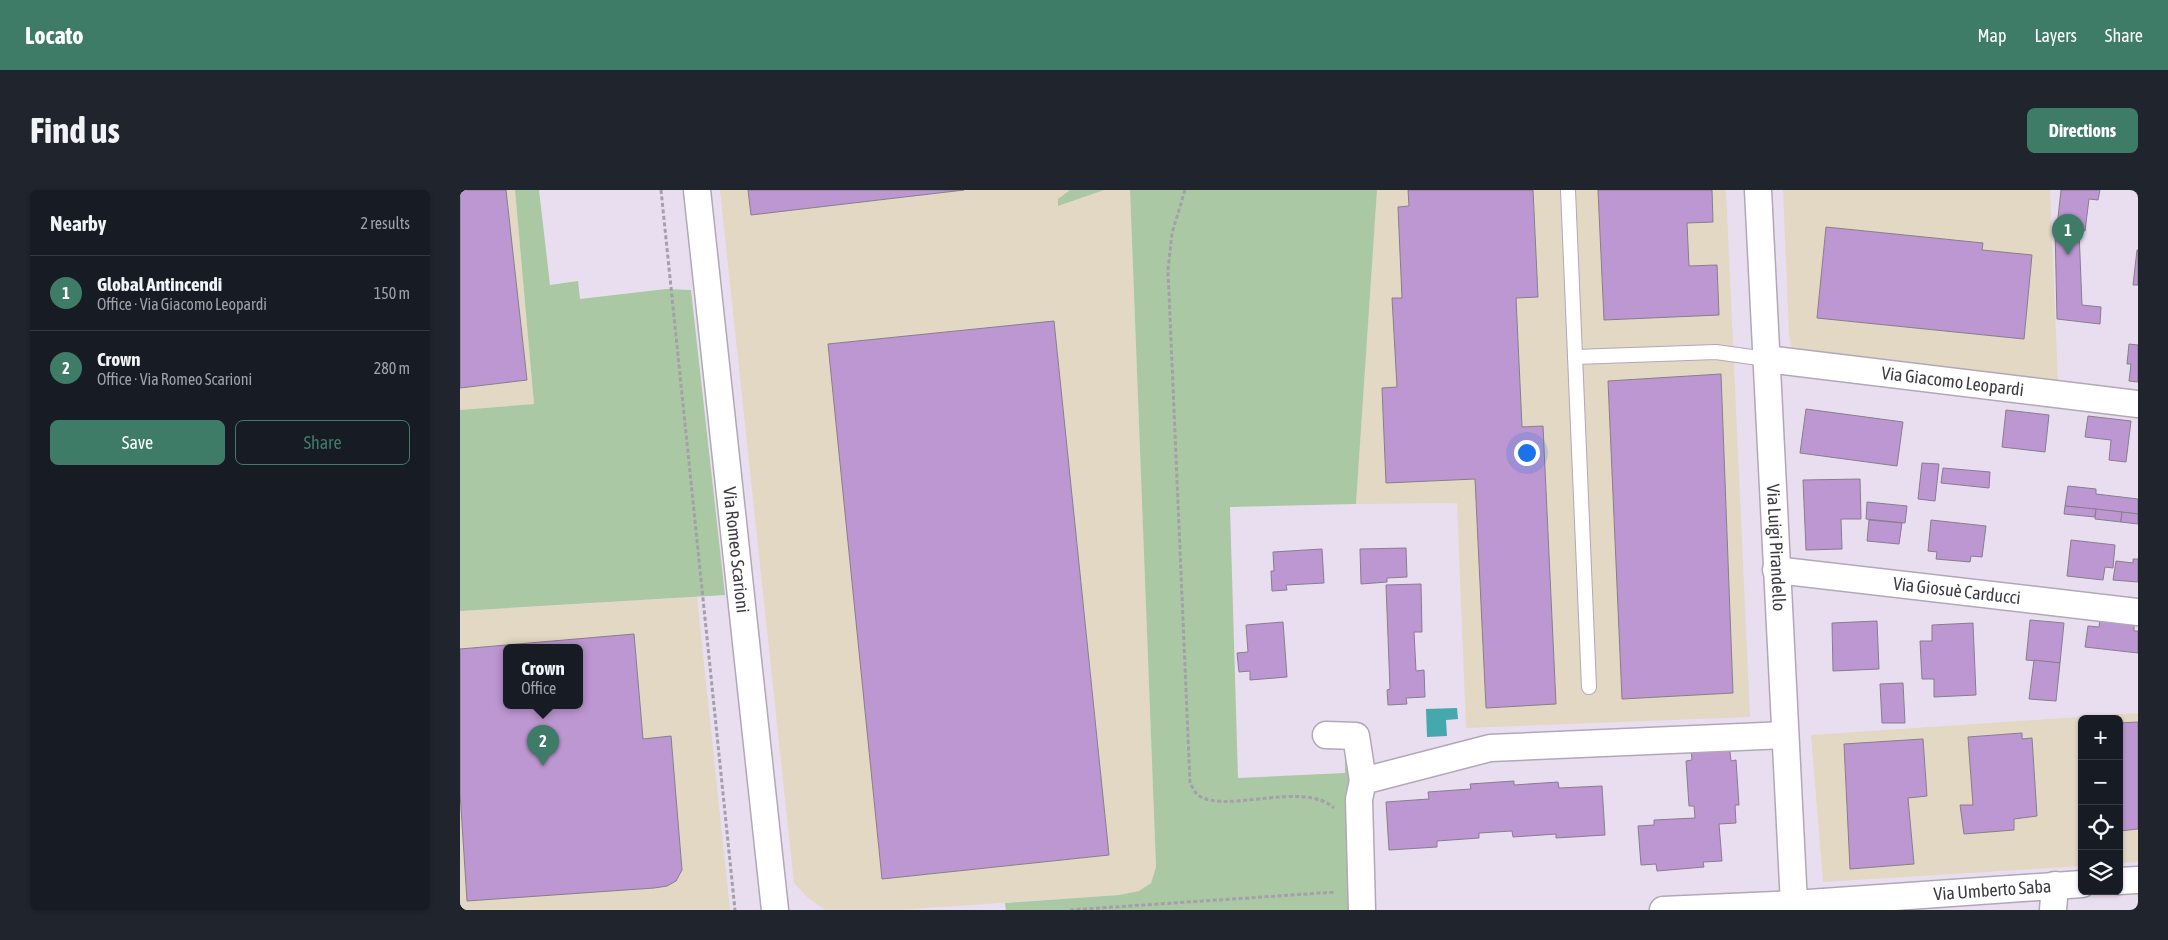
<!DOCTYPE html>
<meta charset="utf-8">
<style>
:root{--surface:#171b24;--page:#20242c;--text:#f1f3f6;--muted:#9ea1a6;--line:#363941;--accent:#3e7c68}
body{margin:0;font-family:"Asap Condensed",sans-serif;background:var(--page);color:var(--text)}
.controls{position:absolute;right:15px;bottom:15px;display:grid;overflow:hidden;border-radius:8px;box-shadow:0 1px 4px #0004}
.controls button{width:45px;height:45px;display:grid;place-items:center;padding:0;border:0;border-bottom:1px solid var(--line);background:var(--surface);color:var(--text);font:25px sans-serif}
.you{position:absolute;left:1066px;top:262px;width:18px;height:18px;margin:-12px;border:4px solid #fff;border-radius:50%;background:#1a73e8;box-shadow:0 0 0 8px #1a73e833}
.badge{display:grid;place-items:center;width:32px;height:32px;border-radius:50%;background:var(--accent);color:#fff;font-size:16px;font-weight:700}
.pin{position:absolute;translate:-50% -41px;filter:drop-shadow(0 1px 2px #0008)}
.pin::after{content:'';position:absolute;top:26px;width:18px;height:15px;background:inherit;clip-path:polygon(0 0,100% 0,50% 100%)}
.popup{position:absolute;left:43px;top:454px;width:80px;height:65px;box-sizing:border-box;display:grid;place-content:center;border-radius:8px;background:var(--surface);filter:drop-shadow(0 1px 4px #0005);font-size:16px;white-space:nowrap;color:var(--muted)}
.popup b{font-size:19px;color:var(--text)}
.popup::after{content:'';position:absolute;left:50%;top:100%;margin-left:-10px;border:10px solid transparent;border-top-color:var(--surface)}
.list{margin:0;padding:0;list-style:none}
h2{display:flex;justify-content:space-between;align-items:center;height:65px;margin:0;padding:0 20px;font-size:21px}
h2 small{font-size:16px;font-weight:400;color:var(--muted)}
.list li{display:grid;grid-template-columns:32px 1fr auto;gap:15px;align-items:center;box-sizing:border-box;height:75px;padding:0 20px;border-top:1px solid var(--line)}
.list b{display:block;font-size:19px;white-space:nowrap}
.list p{margin:0;font-size:16px;white-space:nowrap;color:var(--muted)}
.list em{font-size:16px;font-style:normal;color:var(--muted)}
.actions{display:flex;gap:10px;padding:15px 20px}
.actions a{flex:1;padding:11px 0;border:1px solid var(--accent);border-radius:8px;text-align:center;font-size:18px;color:var(--accent)}
.actions .main{background:var(--accent);color:#fff}
.icon{flex:none;width:28px;height:28px;fill:none;stroke:currentColor;stroke-width:2;stroke-linecap:round;stroke-linejoin:round}
.map{position:relative;flex:none;width:1678px;height:720px;overflow:hidden;border-radius:8px}
header{display:flex;align-items:center;gap:30px;box-sizing:border-box;height:70px;padding:0 25px;background:var(--accent);color:#fff}
header strong{font-size:24px}
nav{display:flex;gap:28px;margin-inline-start:auto;font-size:18px}
.intro{display:flex;align-items:center;justify-content:space-between;box-sizing:border-box;height:120px;padding:0 30px}
h1{margin:0;font-size:35px}
.button{padding:12px 22px;border-radius:8px;background:var(--accent);color:#fff;font-size:18px;font-weight:700}
main{display:flex;gap:30px;padding:0 30px}
aside{flex:1;background:var(--surface);border-radius:8px;box-shadow:0 1px 4px #0004}
.map>svg:first-child{display:block}
.industrial{fill:#e2d8c3;fill-rule:evenodd}
.green{fill:#aac8a3}
.water{fill:#45a8ad}
.building{fill:#bd97d1;stroke:#887d8d;fill-rule:evenodd}
.lines{fill:none;stroke-linecap:round;stroke-linejoin:round}
.service-casing{stroke:#b2a7b8;stroke-width:16}
.minor-casing{stroke:#b2a7b8;stroke-width:29}
.path{stroke:#a69eab;stroke-width:3;stroke-dasharray:4 2.5;stroke-linecap:butt}
.service{stroke:#fff;stroke-width:14}
.minor{stroke:#fff;stroke-width:26}
.labels{text-anchor:middle;stroke-width:4.5;stroke-linejoin:round;paint-order:stroke}
.street-label{font-size:18px;fill:#3f3b42;stroke:#fff}
</style>
<header>
<strong>Locato</strong>
<nav><a>Map</a><a>Layers</a><a>Share</a></nav>
</header>
<div class="intro"><h1>Find us</h1><a class="button">Directions</a></div>
<main>
<aside>
<h2>Nearby<small>2 results</small></h2>
<ul class="list">
<li><span class="badge">1</span><div><b>Global Antincendi</b><p>Office · Via Giacomo Leopardi</p></div><em>150 m</em></li>
<li><span class="badge">2</span><div><b>Crown</b><p>Office · Via Romeo Scarioni</p></div><em>280 m</em></li>
</ul>
<div class="actions"><a class="main">Save</a><a>Share</a></div>
</aside>
<div class="map">
<svg width="1678" height="720" viewBox="0 0 1678 720">
<rect width="100%" height="100%" fill="#e9deef"/>
<g class="industrial">
<polygon points="0,0 55,0 74,214 0,220"/>
<polygon points="260,0 670,0 696,677 691,693 679,701 659,705 437,720 365,720 346,706 334,693"/>
<polygon points="917,0 1266,0 1290,527 1006,538 997,313 896,314"/>
<polygon points="1323,0 1590,0 1598,192 1338,163 1331,156 1329,143"/>
<path d="M237 407 270 720H0V421ZM47 457H119V515H47Z"/>
<polygon points="1678,523 1678,672 1659,673 1659,529 1622,529 1622,676 1363,692 1351,545"/>
</g>
<g class="green">
<polygon points="55,0 79,0 90,95 118,91 120,109 206,99 231,100 265,405 0,421 0,220 74,214"/>
<polygon points="610,0 644,0 598,16 598,9"/>
<polygon points="670,0 917,0 896,314 770,317 778,588 885,583 885,565 889,564 892,720 546,720 545,713 659,705 679,701 691,693 696,677"/>
</g>
<polygon class="water" points="997,518 998,529 986,530 987,546 967,547 966,519"/>
<g class="building">
<polygon points="0,0 46,0 67,190 0,198"/>
<polygon points="288,0 504,0 291,25"/>
<polygon points="948,0 1073,0 1078,107 1056,108 1062,237 1083,236 1096,514 1026,518 1015,289 926,293 922,198 937,197 932,108 942,108 938,17 949,16"/>
<polygon points="1138,0 1252,0 1253,32 1227,33 1229,76 1257,75 1259,125 1144,130"/>
<polygon points="1601,0 1640,0 1638,10 1629,9 1625,41 1597,37"/>
<polygon points="1366,37 1523,53 1522,60 1572,65 1564,149 1357,128"/>
<polygon points="1595,37 1619,41 1622,115 1641,117 1640,134 1597,129"/>
<polygon points="1677,60 1678,60 1678,95 1673,95"/>
<polygon points="594,131 649,665 422,689 368,154"/>
<polygon points="1669,154 1678,155 1678,192 1669,191 1671,174 1667,174"/>
<polygon points="1261,184 1273,503 1162,509 1148,191"/>
<polygon points="1346,219 1443,232 1437,276 1340,263"/>
<polygon points="1546,220 1589,225 1585,262 1542,257"/>
<polygon points="1628,226 1671,231 1666,272 1649,270 1651,250 1625,247"/>
<polygon points="1462,273 1479,274 1475,311 1458,309"/>
<polygon points="1483,278 1530,282 1529,298 1481,293"/>
<polygon points="1400,289 1401,329 1381,329 1382,359 1346,360 1343,290"/>
<polygon points="1608,296 1636,299 1636,304 1678,309 1678,324 1605,316"/>
<polygon points="1407,312 1447,316 1445,333 1406,329"/>
<polygon points="1605,316 1636,319 1635,327 1604,324"/>
<polygon points="1636,319 1662,322 1661,332 1635,329"/>
<polygon points="1662,322 1678,324 1678,334 1661,332"/>
<polygon points="1409,330 1442,333 1439,354 1407,351"/>
<polygon points="1471,330 1526,336 1522,367 1511,366 1510,372 1476,369 1477,362 1468,361"/>
<polygon points="1611,350 1655,355 1653,378 1645,377 1643,390 1607,386"/>
<polygon points="946,358 947,387 927,388 927,392 901,394 900,359"/>
<polygon points="862,359 864,393 826,395 827,400 812,401 811,381 814,381 813,362"/>
<polygon points="1673,369 1678,369 1678,392 1653,390 1656,371 1673,373"/>
<polygon points="961,394 962,442 954,442 956,481 964,480 965,507 946,508 947,514 928,515 927,500 930,499 926,395"/>
<polygon points="1640,429 1674,433 1674,441 1678,441 1678,463 1625,457 1628,436 1639,437"/>
<polygon points="1570,430 1604,433 1600,473 1566,470"/>
<polygon points="1417,431 1419,479 1373,481 1372,433"/>
<polygon points="823,432 827,487 790,490 790,481 779,482 777,463 788,462 786,435"/>
<polygon points="1513,433 1516,505 1474,507 1474,489 1462,489 1460,451 1472,451 1472,435"/>
<path d="M174 444 183 549 211 546 222 680 216 691 207 696 194 698 7 711 0 602V459ZM47 457H119V515H47Z"/>
<polygon points="1574,470 1600,473 1596,511 1569,509"/>
<polygon points="1443,493 1445,533 1422,533 1420,494"/>
<polygon points="1678,532 1678,639 1659,641 1659,533"/>
<polygon points="1562,543 1562,549 1572,548 1577,626 1554,629 1554,640 1504,644 1500,615 1513,615 1508,547"/>
<polygon points="1463,549 1467,606 1448,608 1454,674 1390,679 1384,554"/>
<polygon points="1269,553 1271,571 1276,570 1279,615 1275,615 1276,633 1259,634 1262,671 1243,672 1244,677 1197,681 1196,674 1181,675 1178,636 1194,635 1194,630 1235,628 1234,616 1229,616 1226,571 1232,570 1231,556"/>
<polygon points="1054,591 1054,595 1098,592 1099,598 1142,596 1145,645 1096,648 1096,644 1053,647 1052,641 1019,643 1019,648 977,651 977,657 929,660 926,612 969,609 968,602 1011,599 1010,594"/>
</g>
<g class="lines">
<g class="service-casing">
<g id="service">
<polyline points="1108,0 1129,497"/>
<polyline points="1115,167 1256,162 1306,169"/>
</g>
</g>
<g class="minor-casing">
<g id="minor">
<path id="s1" d="M237 0 315 720"/>
<path id="s2" d="M1298 0 1334 714"/>
<path id="s3" d="M1306 169 1678 214"/>
<path id="s4" d="M1316 380 1678 422"/>
<polyline points="866,545 896,546 903,591"/>
<polyline points="1659,691 1678,690"/>
<polyline points="902,720 899,609 903,591 1030,558 1325,545"/>
<path id="s5" d="M1203 720 1334 714 1622 694"/>
<polyline points="1593,720 1595,695"/>
</g>
</g>
<g class="path">
<polyline points="201,0 275,720"/>
<path d="M725 0 712 43 708 80 730 593C732 596 734 601 736 603 758 627 843 589 874 618"/>
<polyline points="610,720 876,702"/>
</g>
<use href="#service" class="service"/>
<use href="#minor" class="minor"/>
</g>
<g class="labels">
<g class="street-label">
<text dy="6" stroke="none"><textPath href="#s3" startOffset="188">Via Giacomo Leopardi</textPath></text>
<text dy="6" stroke="none"><textPath href="#s2" startOffset="358">Via Luigi Pirandello</textPath></text>
<text dy="6" stroke="none"><textPath href="#s1" startOffset="362">Via Romeo Scarioni</textPath></text>
<text dy="6" stroke="none"><textPath href="#s4" startOffset="182">Via Giosuè Carducci</textPath></text>
<text dy="6" stroke="none"><textPath href="#s5" startOffset="330">Via Umberto Saba</textPath></text>
</g>
</g>
</svg>
<div class="controls">
<button>+</button>
<button>−</button>
<button><svg class="icon" aria-label="locate" viewBox="0 0 24 24"><circle cx="12" cy="12" r="6"/><path d="M12 2v4M12 18v4M2 12h4M18 12h4"/></svg></button>
<button><svg class="icon" aria-label="layers" viewBox="0 0 24 24"><path d="M12 4l9 5-9 5-9-5zM3 14l9 5 9-5"/></svg></button>
</div>
<div class="you"></div>
<div class="pin badge" style="left:1608px;top:65px">1</div>
<div class="pin badge" style="left:83px;top:576px">2</div>
<div class="popup"><b>Crown</b>Office</div>
</div>
</main>
